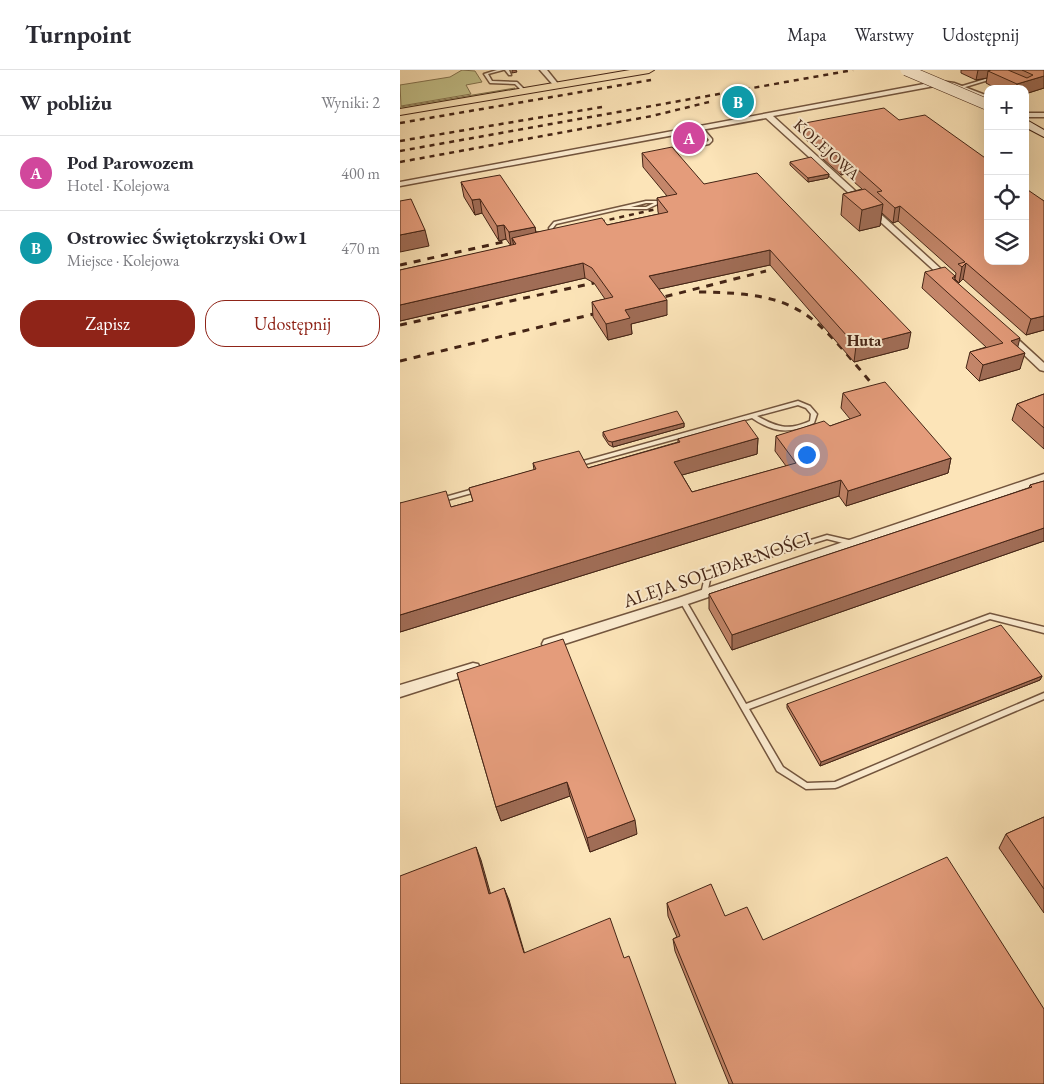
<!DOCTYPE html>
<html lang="pl">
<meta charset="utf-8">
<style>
:root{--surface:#fff;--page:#f2f2f3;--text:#2b2b33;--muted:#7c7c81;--line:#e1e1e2;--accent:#8f2418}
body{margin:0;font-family:"EB Garamond",serif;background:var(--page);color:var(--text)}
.controls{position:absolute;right:15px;top:15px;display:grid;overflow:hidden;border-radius:10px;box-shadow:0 5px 20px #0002}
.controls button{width:45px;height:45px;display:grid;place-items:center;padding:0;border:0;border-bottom:1px solid var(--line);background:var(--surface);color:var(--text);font:25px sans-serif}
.you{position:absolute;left:406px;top:384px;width:18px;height:18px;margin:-12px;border:4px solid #fff;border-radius:50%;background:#1a73e8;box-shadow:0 0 0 8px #1a73e833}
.badge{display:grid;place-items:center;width:32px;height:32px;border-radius:50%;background:var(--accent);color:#fff;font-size:16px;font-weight:700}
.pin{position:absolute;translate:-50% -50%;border:2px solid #fff;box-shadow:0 1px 5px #0006}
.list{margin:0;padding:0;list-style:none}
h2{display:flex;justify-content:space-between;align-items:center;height:65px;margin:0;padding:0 20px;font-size:21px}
h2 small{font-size:16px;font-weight:400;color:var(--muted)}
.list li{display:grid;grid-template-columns:32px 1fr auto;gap:15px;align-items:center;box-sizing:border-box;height:75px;padding:0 20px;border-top:1px solid var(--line)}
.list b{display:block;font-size:19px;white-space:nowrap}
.list p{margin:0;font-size:16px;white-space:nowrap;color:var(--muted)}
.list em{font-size:16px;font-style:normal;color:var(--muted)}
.actions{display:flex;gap:10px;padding:15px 20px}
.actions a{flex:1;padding:11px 0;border:1px solid var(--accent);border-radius:20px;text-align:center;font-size:18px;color:var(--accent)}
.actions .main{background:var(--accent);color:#fff}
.icon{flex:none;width:28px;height:28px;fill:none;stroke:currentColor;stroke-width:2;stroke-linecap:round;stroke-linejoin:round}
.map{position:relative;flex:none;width:644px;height:1014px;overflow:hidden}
header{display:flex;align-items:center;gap:30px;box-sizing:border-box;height:70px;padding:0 25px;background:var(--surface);border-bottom:1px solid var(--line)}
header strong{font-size:24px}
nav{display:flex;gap:28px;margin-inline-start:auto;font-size:18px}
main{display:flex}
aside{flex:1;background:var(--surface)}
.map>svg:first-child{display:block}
.green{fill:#c4c28b;stroke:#847450}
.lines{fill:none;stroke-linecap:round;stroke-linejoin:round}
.lane-casing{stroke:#73553e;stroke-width:3}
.street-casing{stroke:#73553e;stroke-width:3}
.secondary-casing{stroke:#452516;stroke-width:2}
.primary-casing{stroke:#452516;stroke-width:2}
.lane{fill:#fdedd1;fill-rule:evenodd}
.street{fill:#fdedd1;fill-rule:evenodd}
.secondary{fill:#fdedd1;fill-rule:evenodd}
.primary{fill:#fce4b8;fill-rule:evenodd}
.rail-far1{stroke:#452516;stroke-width:2.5;stroke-dasharray:5 5;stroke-linecap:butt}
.rail{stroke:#452516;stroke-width:3;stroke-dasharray:7 7;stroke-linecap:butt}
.secondary-bridge-casing{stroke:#452516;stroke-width:12;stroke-linecap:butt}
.secondary-bridge{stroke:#fdedd1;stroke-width:11}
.wall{fill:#c4866a;stroke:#452516}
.shaded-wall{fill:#a06d56;stroke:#452516}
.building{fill:#e49c7b;stroke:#452516}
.labels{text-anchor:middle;stroke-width:4;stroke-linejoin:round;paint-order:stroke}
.far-street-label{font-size:16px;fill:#452516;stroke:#fdedd1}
.far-neighbourhood-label{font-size:16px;font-weight:bold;fill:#452516;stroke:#fdedd1}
.street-label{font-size:19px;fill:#452516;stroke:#fdedd1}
</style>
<header>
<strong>Turnpoint</strong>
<nav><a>Mapa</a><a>Warstwy</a><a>Udostępnij</a></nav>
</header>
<main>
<aside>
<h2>W pobliżu<small>Wyniki: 2</small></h2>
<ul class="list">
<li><span class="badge" style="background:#d1479c">A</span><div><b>Pod Parowozem</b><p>Hotel · Kolejowa</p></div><em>400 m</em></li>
<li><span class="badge" style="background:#0f9aa8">B</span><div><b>Ostrowiec Świętokrzyski Ow1</b><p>Miejsce · Kolejowa</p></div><em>470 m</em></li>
</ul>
<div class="actions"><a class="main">Zapisz</a><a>Udostępnij</a></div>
</aside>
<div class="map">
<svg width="644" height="1014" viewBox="0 0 644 1014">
<rect width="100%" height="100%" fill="#fce4b8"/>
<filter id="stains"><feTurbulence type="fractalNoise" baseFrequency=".004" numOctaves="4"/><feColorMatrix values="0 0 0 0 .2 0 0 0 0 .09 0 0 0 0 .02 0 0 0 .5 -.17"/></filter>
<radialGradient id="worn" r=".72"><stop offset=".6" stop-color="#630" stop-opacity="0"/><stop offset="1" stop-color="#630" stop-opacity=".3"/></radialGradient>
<g class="green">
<polygon points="62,0 75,1 82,12 66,15 71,24 1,36 0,15 50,7"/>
<polygon points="115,18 114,20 0,39 0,37"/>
</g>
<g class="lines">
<g class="lane-casing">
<g id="lane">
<polygon points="97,0 103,0 88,4 92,11 117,12 125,20 125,22 123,22 115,14 90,13 84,4"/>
<polygon points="105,0 109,0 111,5 109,5"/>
<polygon points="592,7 595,8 562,18 559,17"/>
<polygon points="301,56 312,69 312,71 309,74 279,80 279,78 307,72 309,70 299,57"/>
<path d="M246 131H260L262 132 247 139H221L156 154 153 158 155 165 153 166 151 165 149 158 154 152ZM246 133H254L246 137H231Z"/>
<path d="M398 331 410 336 416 343 417 344 414 353C389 364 374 363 352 348L178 396 175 394 176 393ZM398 335 406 338 411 344 410 351C388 361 377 357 357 346Z"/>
<polygon points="77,418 80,420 79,421 40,432 37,430 38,429"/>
<polygon points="427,465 453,471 454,473 451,475 427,469 311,505 307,524 306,526 302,526 301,524 306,502"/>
<polygon points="281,529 285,529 346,634 590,544 644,557 644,563 590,549 349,639 383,697 407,713 435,712 644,623 644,629 438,717 435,718 406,719 377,701 281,533 280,531"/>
</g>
</g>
<g class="street-casing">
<g id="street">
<polygon points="140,0 147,0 159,15 159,17 155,17"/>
<polygon points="540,11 554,13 588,26 588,31 551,16 540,15 373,46 552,209 554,211 549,214 366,48 0,116 0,112"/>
<rect x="625" y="43" width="19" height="4"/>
<polygon points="606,260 609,261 644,293 644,301 640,300 603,265 601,263"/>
<polygon points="644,404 644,412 288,534 149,579 144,578 142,574 144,570 278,528"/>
<polygon points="73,593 78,594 80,598 78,602 0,627 0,615"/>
</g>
</g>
<g class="secondary-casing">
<polygon id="secondary" points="625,49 644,60 644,67 625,57"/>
</g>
<g class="primary-casing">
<polygon id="primary" points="230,0 254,0 249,3 0,45 0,39"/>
</g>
<use href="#lane" class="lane"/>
<use href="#street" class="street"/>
<use href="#secondary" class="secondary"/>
<use href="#primary" class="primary"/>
<g class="rail-far1">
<polyline points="0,53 251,10"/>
<polyline points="0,71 202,37"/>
<polyline points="0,81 453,0"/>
<polyline points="0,92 252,46 309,32"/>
<polyline points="190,154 270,136"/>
</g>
<g class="rail">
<polyline points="0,195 121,168"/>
<path d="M299 222C399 223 411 241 472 314"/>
<polyline points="252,230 366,201"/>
<polyline points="0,255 194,213"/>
<polyline points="0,291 206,241"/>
</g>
<g class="secondary-bridge-casing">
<polyline id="secondary-bridge" points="506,0 586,34"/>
</g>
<use href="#secondary-bridge" class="secondary-bridge"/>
</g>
<g class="wall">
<polygon points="561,0 644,0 644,18 625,24 625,19 597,19 586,13 587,8 576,10 561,3"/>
<polygon points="499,50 644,131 644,260 626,265 563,209 559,213 555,209 556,203 498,151 493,153 482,143 480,156 459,161 441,145 443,124 462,119 445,104 441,105 423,89 423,84 404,68 405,53"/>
<polygon points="242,83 304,114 508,278 454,292 370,195 259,219 267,245 231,254 232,264 208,270 193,247 192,232 205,229 194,213 185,208 0,251 0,200 111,176 106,169 99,171 82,143 75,145 64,127 61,112 135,157 136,162 207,155 259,144 258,142 257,128 267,126 243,97"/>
<polygon points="390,92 429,104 428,108 408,112 390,95"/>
<polygon points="525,202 555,206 554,209 618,277 620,299 579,311 566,298 570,282 586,277 522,218"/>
<polygon points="443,323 551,388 548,403 446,436 439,426 0,562 0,433 51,437 73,431 69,418 134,400 133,393 188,398 278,372 278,369 358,368 357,384 282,405 292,422 386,396 375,381 376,366 430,356 450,349 441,338"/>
<polygon points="644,324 644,379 612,350 617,334"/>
<polygon points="284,353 284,357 213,377 209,375 203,366 203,362"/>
<polygon points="644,411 644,471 332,580 309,539 309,524 629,418 630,415"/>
<polygon points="57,603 237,764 190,782 170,726 101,751 96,737"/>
<polygon points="642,606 640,610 420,696 387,638 387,634"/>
<polygon points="644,747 644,843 599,778 606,764"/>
<polygon points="267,833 325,846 363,870 644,1014 329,1014 275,881 273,869 277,867 268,846"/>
</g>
<g class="shaded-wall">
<polygon points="112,0 116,0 117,2 112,3"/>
<polygon points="578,0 601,0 588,1 587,8 576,10"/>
<polygon points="644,6 644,18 625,24 625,19 616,19 617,14"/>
<polygon points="447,90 445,104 441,105 442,91"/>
<polygon points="429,104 428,108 408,112 408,108"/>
<polygon points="80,129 82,143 75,145 72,130"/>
<polygon points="483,134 480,156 459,161 462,140"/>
<polygon points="500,136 498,151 493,153 495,138"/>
<polygon points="104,155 106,169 99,171 97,156"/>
<polygon points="135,157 137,171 116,174 112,168 114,176 111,177 109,162"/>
<polygon points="25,160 29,176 0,182 0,165"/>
<polygon points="370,180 370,195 250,221 249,206"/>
<polygon points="183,193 185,208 0,251 0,235"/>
<polygon points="566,193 563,209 559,213 562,197"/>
<polygon points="267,230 267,245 231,254 232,264 208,270 206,254 225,240"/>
<polygon points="644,246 644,260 626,265 631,249"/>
<polygon points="511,262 508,278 454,292 456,276"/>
<polygon points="620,268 616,284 611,271"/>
<polygon points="625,283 620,299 579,311 583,295"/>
<polygon points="284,353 284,357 213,377 212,372"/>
<polygon points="358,368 357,384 275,407 274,392"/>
<polygon points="551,388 548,403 446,436 448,421"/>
<polygon points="441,410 439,426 0,562 0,545"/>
<polygon points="644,458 644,471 332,580 332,565"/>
<polygon points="642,606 640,610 420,696 421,692"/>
<polygon points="167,712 170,726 101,751 96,737"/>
<polygon points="235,750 237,764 190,782 187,768"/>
<polygon points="76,777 81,790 94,836 89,824"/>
<polygon points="104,818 109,830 128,895 124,883"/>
</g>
<g class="building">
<polygon points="591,0 608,0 627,8 633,5 622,0 644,0 644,6 617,14 588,1"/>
<polygon points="484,38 499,50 525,45 588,90 588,191 625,191 625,118 644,131 644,246 631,249 566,193 562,197 558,194 565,192 500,136 495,138 477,122 482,121 447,90 442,91 424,74 428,73 405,53"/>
<polygon points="272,77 304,114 357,103 511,262 456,276 370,180 249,206 267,230 225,240 230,248 206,254 192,232 213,227 192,198 183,193 0,235 0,200 116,174 112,168 142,161 202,148 207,155 268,142 257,128 277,124 242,83"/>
<polygon points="411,87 429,104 408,108 390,92"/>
<polygon points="100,105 135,157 109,162 104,155 97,156 80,129 72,130 61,112"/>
<polygon points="465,119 483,134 462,140 443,124"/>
<polygon points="11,129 25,160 0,165 0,131"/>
<polygon points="545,197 555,206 552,208 620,268 611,271 625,283 583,295 570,282 603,273 525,202"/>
<polygon points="485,312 551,388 448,421 441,410 0,545 0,433 46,421 51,437 73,431 69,418 136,399 133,393 179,381 188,398 280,372 278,369 345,350 358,368 274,392 292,422 396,393 376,366 424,351 430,356 461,345 443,323"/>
<polygon points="644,324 644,358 617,334"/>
<polygon points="277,341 284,353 212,372 208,371 203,362"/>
<polygon points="644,411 644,458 332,565 309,524 632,417 630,415"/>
<polygon points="601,555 642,606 421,692 387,634"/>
<polygon points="163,569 235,750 187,768 167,712 96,737 57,603"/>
<polygon points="644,747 644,819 606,764"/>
<polygon points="76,777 89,824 104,818 124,883 210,848 224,888 229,886 276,1014 0,1014 0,806"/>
<polygon points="547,787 644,939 644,1014 333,1014 273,869 280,866 267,833 311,814 325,846 347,837 363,870"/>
</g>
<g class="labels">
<g class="far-street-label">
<text transform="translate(427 79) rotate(42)" y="6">KOLEJOWA</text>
</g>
<g class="far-neighbourhood-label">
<text x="464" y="276">Huta</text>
</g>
<g class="street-label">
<text transform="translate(317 499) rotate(-19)" y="7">ALEJA SOLIDARNOŚCI</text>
</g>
</g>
<rect width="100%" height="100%" filter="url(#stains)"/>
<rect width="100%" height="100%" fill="url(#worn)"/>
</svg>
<div class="controls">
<button>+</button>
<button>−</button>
<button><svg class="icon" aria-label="locate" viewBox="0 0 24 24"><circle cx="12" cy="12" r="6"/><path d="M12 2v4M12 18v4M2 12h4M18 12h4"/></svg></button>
<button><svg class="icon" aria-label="layers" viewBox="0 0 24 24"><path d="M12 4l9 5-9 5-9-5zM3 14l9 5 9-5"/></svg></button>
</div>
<div class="you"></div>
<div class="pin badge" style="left:289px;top:68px;background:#d1479c">A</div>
<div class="pin badge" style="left:338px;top:32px;background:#0f9aa8">B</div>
</div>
</main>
